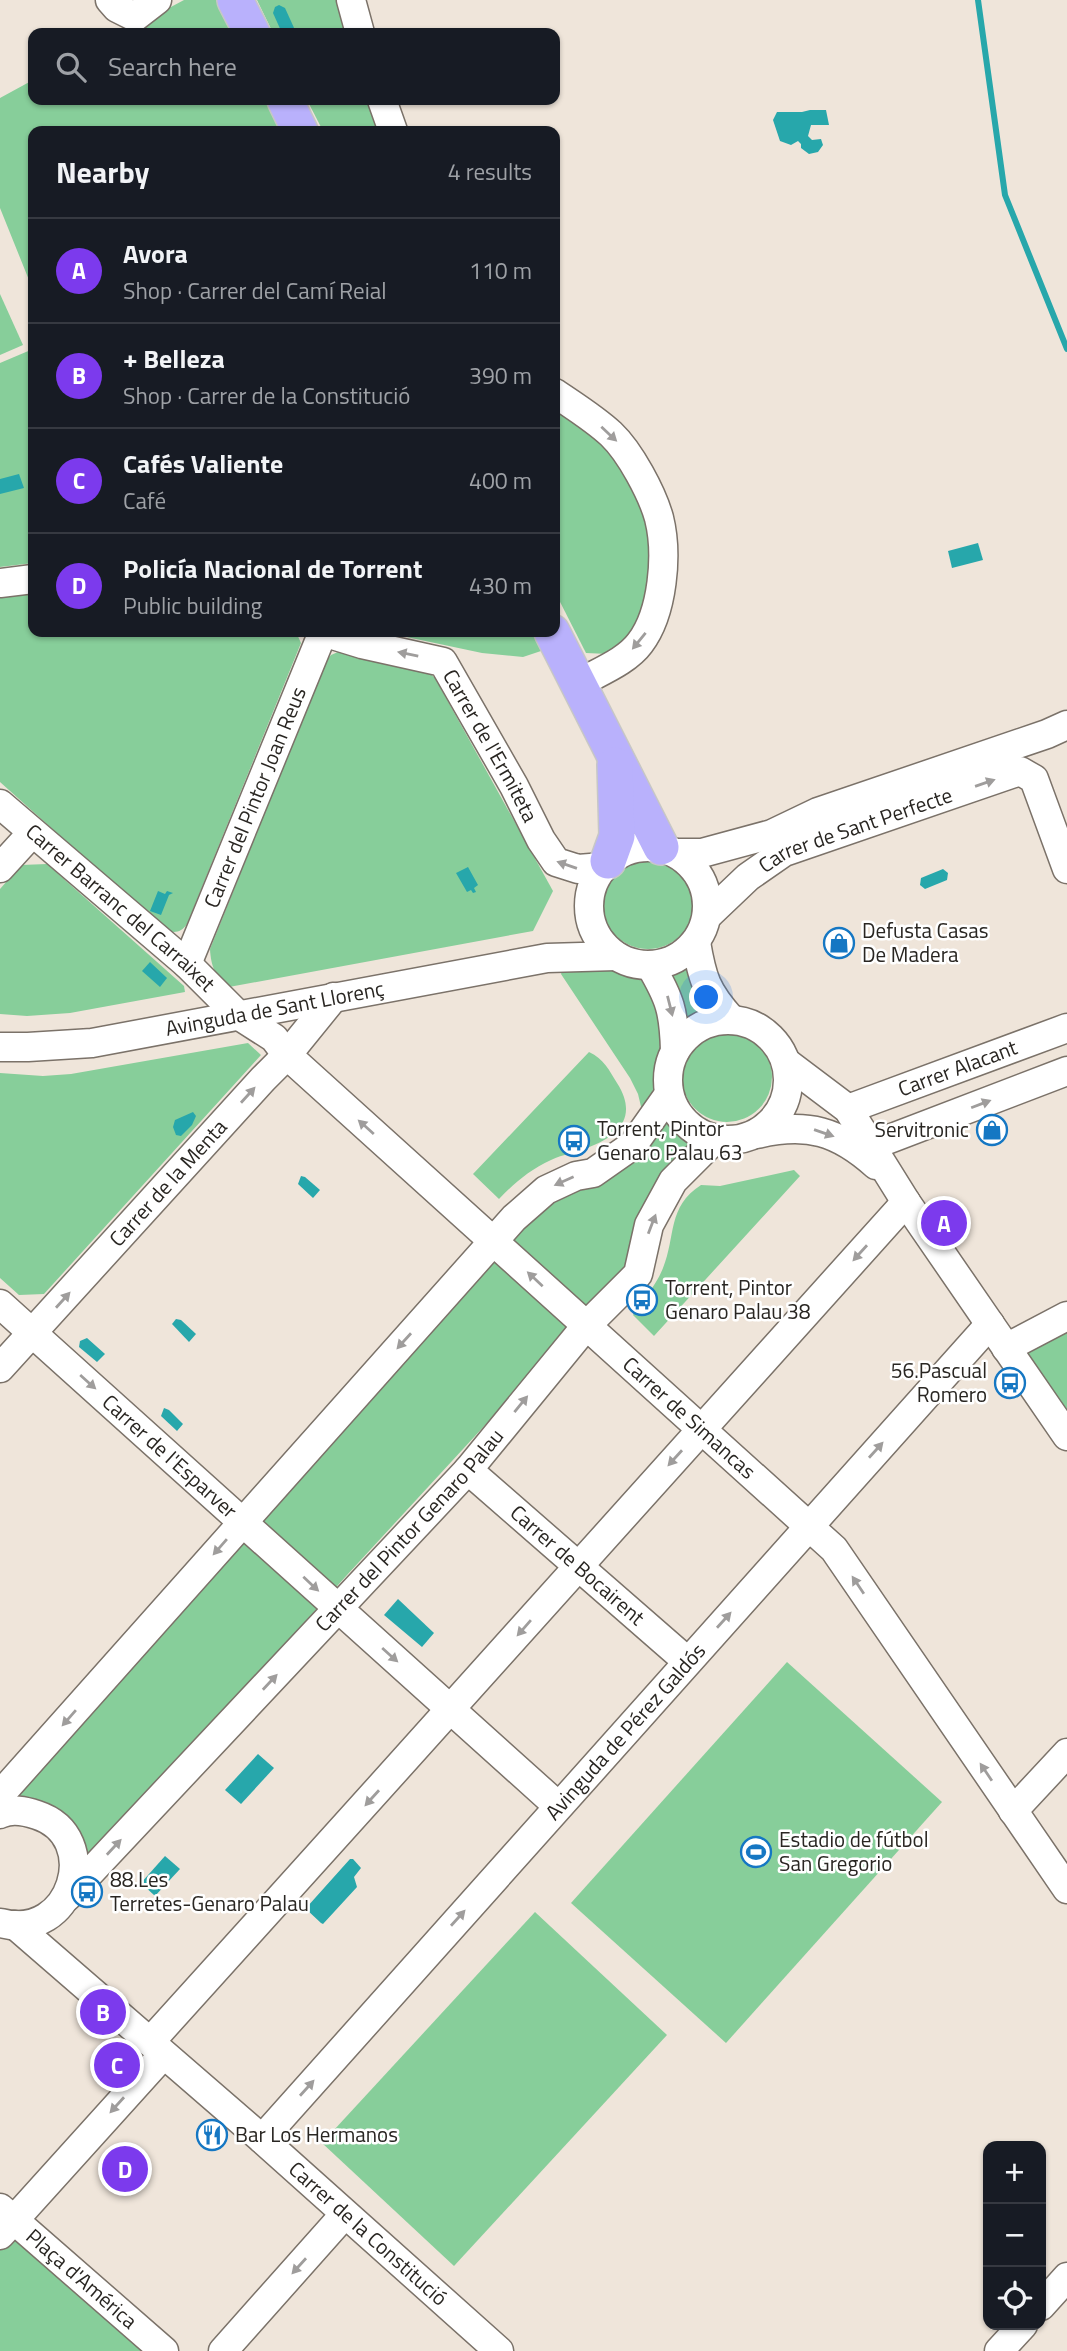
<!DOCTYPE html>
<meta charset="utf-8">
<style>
:root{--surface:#171b24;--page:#242831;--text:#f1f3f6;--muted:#9ea1a6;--line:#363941;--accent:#7c3aed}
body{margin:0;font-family:"Titillium Web",sans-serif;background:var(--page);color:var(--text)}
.controls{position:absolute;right:21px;bottom:21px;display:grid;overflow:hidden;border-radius:14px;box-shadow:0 2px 5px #0004}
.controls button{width:63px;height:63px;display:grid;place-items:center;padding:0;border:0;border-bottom:2px solid var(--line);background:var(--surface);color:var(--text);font:35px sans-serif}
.you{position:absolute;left:707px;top:998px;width:24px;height:24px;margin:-18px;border:5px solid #fff;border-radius:50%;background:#1a73e8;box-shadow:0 0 0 10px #1a73e833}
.badge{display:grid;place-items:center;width:46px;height:46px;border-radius:50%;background:var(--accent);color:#fff;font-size:23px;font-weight:700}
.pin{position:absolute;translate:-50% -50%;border:4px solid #fff;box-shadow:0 2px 7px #0006}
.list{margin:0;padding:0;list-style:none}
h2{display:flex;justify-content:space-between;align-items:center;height:91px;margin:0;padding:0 28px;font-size:30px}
h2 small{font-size:23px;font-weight:400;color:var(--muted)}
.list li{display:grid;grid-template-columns:46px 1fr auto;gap:21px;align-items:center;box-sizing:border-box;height:105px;padding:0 28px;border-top:2px solid var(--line)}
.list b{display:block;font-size:26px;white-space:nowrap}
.list p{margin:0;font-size:23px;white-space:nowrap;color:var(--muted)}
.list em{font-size:23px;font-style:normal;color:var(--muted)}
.icon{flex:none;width:38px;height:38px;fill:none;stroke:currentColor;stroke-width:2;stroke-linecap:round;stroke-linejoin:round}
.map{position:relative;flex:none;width:1067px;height:2351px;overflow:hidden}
.search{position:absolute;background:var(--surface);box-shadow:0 2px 5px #0004;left:28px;top:28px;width:532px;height:77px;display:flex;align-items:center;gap:18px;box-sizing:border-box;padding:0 24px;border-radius:14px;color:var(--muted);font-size:26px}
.panel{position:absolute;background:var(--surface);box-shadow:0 2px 5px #0004;left:28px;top:126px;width:532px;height:511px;border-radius:14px}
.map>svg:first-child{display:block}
.green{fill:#87ce9a}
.water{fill:#27a7ab}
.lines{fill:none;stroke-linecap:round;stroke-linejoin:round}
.stream{stroke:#27a7ab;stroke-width:6}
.minor-casing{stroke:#7b7269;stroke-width:31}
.major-casing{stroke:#c7c7c6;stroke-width:38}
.minor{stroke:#fff;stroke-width:28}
.major{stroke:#b9b1fc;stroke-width:35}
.oneway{fill:#9f9d9c}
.labels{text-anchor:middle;stroke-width:5;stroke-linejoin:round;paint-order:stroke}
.street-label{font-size:21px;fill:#292622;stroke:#fff}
.poi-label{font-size:21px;fill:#292622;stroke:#fff;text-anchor:start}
</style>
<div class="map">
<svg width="1067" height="2351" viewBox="0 0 1067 2351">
<rect width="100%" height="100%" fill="#efe5da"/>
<g class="green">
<polygon points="184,0 220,0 236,33 122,33"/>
<polygon points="257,0 343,0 352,33 273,33"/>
<polygon points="33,80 33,100 269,100 285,131 33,131 33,290 0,208 0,98"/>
<polygon points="307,100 377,100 388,131 323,131"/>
<polygon points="0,294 23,345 0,355"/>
<polygon points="33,349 33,563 0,567 0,363"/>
<polygon points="555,407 613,451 644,498 653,550 650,593 633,635 608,654 586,653 555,592"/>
<path d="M33 592V632H296L301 643 187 924C181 933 173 934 164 929L0 782V596Z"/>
<polygon points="383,632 532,632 541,651 523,657 482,653"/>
<path d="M338 652 357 654 428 672 435 678 553 891 533 931 229 987C215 976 211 967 210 949L326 661 331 655Z"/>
<circle cx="648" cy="903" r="46"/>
<polygon points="47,864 184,986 185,992 70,1013 27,1016 0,1014 0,889 21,865"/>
<polygon points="688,960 713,1010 701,1012 684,1021 668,970"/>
<polygon points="617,967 642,981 652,994 663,1026 653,1090 643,1115 638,1094 630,1078 561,974 563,968"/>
<circle cx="727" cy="1077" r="45"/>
<polygon points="248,1043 261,1055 44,1294 19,1295 0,1278 0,1073 43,1076 71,1074"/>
<path d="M589 1052C604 1059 609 1070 617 1083 638 1116 620 1136 587 1148 576 1153 563 1154 551 1160 530 1170 515 1182 499 1199L473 1174Z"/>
<polygon points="666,1117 691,1143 651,1191 640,1217 628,1270 347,1575 79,1874 80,1861 0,1802 532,1214"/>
<path d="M794 1170 800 1176 654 1336 633 1315C643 1299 656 1286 663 1268 676 1236 667 1207 701 1185L720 1186Z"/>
<polygon points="1067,1316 1067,1420 1006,1348"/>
<polygon points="787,1662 942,1802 726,2043 571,1903"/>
<polygon points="535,1912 667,2035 454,2266 322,2143"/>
<polygon points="15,2227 155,2351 0,2351 0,2244"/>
</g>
<g class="water">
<polygon points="279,5 285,8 295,30 282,33 273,13 275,7"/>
<polygon points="810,110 826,110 829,125 811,125 808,136 812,140 821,139 823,145 818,152 809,154 801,148 801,144 798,141 791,145 780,141 773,120 777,112 802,112"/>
<polygon points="19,474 24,488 0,494 0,479"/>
<polygon points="978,543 983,560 952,568 948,551"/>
<polygon points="468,867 478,885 474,888 476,892 473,893 471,890 467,892 456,873"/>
<polygon points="943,869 948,873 947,880 925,889 920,885 921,878"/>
<polygon points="158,891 165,894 167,891 173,893 169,895 161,915 150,911"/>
<polygon points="150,962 167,978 160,987 142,971"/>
<polygon points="193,1112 196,1116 192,1125 181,1136 176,1135 173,1127 175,1120"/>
<polygon points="301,1176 305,1177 320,1190 313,1198 298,1184"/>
<polygon points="176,1319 181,1320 196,1334 189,1342 172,1324"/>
<polygon points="87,1338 105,1354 97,1362 79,1347 80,1341"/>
<polygon points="164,1408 169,1410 183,1424 177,1431 161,1416"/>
<polygon points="398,1599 434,1633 422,1647 384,1615"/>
<polygon points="258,1754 274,1768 241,1804 225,1790"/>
<polygon points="165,1856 180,1869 155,1896 141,1883"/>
<polygon points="350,1859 353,1859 361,1868 354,1877 357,1887 323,1924 321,1923 306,1909 307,1907"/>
</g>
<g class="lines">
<polyline class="stream" points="978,0 1005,195 1067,349"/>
<g class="minor-casing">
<g id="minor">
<polyline points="110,0 117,8 135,17 157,0"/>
<polyline points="351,0 360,33"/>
<polyline points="382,100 393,131"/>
<path d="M555 393C574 406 595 419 611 434 630 452 652 493 659 518 668 554 663 613 640 643 626 662 598 672 578 684"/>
<polyline points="0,583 33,579"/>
<path id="s1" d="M323 632 362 644 443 662 514 786 541 840 556 862 578 869 603 867"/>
<path id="s2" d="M0 804 187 964 238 1015 274 1038 287 1055 834 1549 1067 1889"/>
<circle cx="648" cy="906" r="59"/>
<polyline points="676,853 702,853 772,834 818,812 1047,734 1067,725"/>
<polyline points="0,868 32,833"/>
<path id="s3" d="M707 916 748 877 784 852 1020 771 1034 779 1067 869"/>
<path d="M696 942C702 978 706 991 731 1019"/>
<path id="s4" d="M187 964 323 632"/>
<path d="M650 965C670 999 674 1011 675 1051"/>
<circle cx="728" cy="1080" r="60"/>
<path id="s5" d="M0 1047H28L92 1043 547 958 616 956"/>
<polyline points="787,1063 848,1109 906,1202 1067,1436"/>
<path id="s6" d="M848 1109 1067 1028"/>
<path d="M757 1134C807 1122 838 1131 876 1165"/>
<polyline points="871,1146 1067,1071"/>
<path id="s7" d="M0 1304 558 1806"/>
<polyline points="1006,1348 1067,1316"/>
<path id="s8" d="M0 1368 263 1079 287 1055 334 997"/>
<path id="s9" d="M468 1470 687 1661"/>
<polyline points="0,1795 514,1218 546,1190 576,1176 593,1173 633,1145 669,1094"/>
<polyline points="1013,1811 1067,1753"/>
<path d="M0 1814C12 1808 25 1811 37 1815 104 1837 72 1942 1 1923"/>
<path id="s10" d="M67 1897 468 1470 586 1326 638 1274 649 1225 673 1181 715 1139"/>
<path id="s11" d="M15 1925 262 2139 499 2351"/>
<path d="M150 2042C403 1763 653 1482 906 1202"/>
<path id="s12" d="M262 2139 990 1324"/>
<polyline points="0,2208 14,2220 163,2055"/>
<path id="s13" d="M0 2235 14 2220 164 2351"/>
<polyline points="1041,2306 1067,2277"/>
<polyline points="223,2351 344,2215"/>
<polyline points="999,2351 1023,2325"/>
</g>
</g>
<g class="major-casing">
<g id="major">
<polyline points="235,0 252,33"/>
<polyline points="285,100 300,131"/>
<polyline points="552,632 661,847"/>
<polyline points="608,861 617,836 615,765"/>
</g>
</g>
<use href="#minor" class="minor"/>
<use href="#major" class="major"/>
</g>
<defs><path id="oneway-solid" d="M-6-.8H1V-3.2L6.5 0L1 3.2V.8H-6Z" transform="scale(1.75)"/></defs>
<g class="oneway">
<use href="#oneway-solid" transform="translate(609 434) rotate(43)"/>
<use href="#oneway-solid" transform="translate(639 641) rotate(129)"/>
<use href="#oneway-solid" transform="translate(408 654) rotate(-168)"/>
<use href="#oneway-solid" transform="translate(985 783) rotate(-19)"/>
<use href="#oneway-solid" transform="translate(567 865) rotate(-161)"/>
<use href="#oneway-solid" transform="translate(670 1006) rotate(76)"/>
<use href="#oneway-solid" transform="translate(248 1095) rotate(-48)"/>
<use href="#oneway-solid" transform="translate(981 1104) rotate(-21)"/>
<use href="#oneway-solid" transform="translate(366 1127) rotate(-138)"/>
<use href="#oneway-solid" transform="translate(824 1133) rotate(19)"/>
<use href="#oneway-solid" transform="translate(564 1181) rotate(156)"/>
<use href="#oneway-solid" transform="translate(652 1224) rotate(-69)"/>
<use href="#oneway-solid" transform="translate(860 1253) rotate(132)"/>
<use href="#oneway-solid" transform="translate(535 1279) rotate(-137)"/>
<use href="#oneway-solid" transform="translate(63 1300) rotate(-48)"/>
<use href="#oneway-solid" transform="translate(404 1341) rotate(132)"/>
<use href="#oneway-solid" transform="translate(88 1382) rotate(42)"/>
<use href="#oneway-solid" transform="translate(521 1404) rotate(-51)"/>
<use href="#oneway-solid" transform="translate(876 1450) rotate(-48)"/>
<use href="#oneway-solid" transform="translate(675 1458) rotate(132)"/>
<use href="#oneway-solid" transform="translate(220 1547) rotate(131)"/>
<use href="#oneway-solid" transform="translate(311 1584) rotate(43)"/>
<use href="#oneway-solid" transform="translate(858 1585) rotate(-124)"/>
<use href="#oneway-solid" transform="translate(724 1620) rotate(-48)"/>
<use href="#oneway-solid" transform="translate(524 1628) rotate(131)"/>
<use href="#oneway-solid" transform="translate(390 1655) rotate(42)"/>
<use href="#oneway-solid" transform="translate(270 1682) rotate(-47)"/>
<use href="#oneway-solid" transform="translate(69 1718) rotate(131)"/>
<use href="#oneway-solid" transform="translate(986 1772) rotate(-124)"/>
<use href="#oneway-solid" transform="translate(372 1798) rotate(132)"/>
<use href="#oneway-solid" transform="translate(114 1847) rotate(-47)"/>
<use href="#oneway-solid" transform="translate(458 1918) rotate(-48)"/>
<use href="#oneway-solid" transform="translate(307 2088) rotate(-48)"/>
<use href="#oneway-solid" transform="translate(117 2105) rotate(132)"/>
<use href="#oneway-solid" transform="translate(299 2266) rotate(132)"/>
</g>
<defs>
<g id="shop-ring" transform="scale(1.575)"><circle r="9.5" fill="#fff" stroke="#1577c3" stroke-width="1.5"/><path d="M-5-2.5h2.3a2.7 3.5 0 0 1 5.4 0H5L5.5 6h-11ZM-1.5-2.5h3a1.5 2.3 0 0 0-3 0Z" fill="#1577c3"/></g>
<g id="bus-ring" transform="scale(1.575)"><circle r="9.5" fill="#fff" stroke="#1577c3" stroke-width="1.5"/><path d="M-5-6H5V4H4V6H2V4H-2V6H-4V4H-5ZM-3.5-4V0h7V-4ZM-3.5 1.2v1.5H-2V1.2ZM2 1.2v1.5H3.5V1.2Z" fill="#1577c3"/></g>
<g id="stadium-ring" transform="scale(1.575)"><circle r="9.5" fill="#fff" stroke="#1577c3" stroke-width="1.5"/><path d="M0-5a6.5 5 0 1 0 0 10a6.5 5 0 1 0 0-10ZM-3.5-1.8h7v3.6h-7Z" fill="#1577c3"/></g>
<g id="restaurant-ring" transform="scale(1.575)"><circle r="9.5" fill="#fff" stroke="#1577c3" stroke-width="1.5"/><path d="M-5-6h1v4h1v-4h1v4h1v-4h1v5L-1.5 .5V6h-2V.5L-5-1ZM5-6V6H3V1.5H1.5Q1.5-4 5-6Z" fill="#1577c3"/></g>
</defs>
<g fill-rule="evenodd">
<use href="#shop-ring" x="839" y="943"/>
<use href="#shop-ring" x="992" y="1130"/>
<use href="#bus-ring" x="574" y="1141"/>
<use href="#bus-ring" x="642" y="1300"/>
<use href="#bus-ring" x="1010" y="1383"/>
<use href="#stadium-ring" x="756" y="1852"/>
<use href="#bus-ring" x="87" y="1892"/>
<use href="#restaurant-ring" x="212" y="2135"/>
</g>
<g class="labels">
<g class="street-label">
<text dy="7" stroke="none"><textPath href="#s1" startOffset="220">Carrer de l'Ermiteta</textPath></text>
<text dy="7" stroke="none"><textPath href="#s4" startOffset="180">Carrer del Pintor Joan Reus</textPath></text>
<text dy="7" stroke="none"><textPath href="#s3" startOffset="175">Carrer de Sant Perfecte</textPath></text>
<text dy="7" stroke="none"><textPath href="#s2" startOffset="159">Carrer Barranc del Carraixet</textPath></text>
<text dy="7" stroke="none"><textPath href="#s5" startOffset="278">Avinguda de Sant Llorenç</textPath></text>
<text dy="7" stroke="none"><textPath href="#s6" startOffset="117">Carrer Alacant</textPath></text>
<text dy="7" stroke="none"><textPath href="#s8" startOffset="250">Carrer de la Menta</textPath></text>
<text dy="7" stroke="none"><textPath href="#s2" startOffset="924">Carrer de Simancas</textPath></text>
<text dy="7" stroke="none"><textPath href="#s7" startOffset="228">Carrer de l'Esparver</textPath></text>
<text dy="7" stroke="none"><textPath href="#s10" startOffset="502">Carrer del Pintor Genaro Palau</textPath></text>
<text dy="7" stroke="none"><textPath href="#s9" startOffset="145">Carrer de Bocairent</textPath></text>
<text dy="7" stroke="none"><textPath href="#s12" startOffset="546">Avinguda de Pérez Galdós</textPath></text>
<text dy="7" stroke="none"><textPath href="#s11" startOffset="469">Carrer de la Constitució</textPath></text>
<text dy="7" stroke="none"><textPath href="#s13" startOffset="110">Plaça d'América</textPath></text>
</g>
<g class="poi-label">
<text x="862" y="938">Defusta Casas<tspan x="862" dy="24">De Madera</tspan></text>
<text x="597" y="1136">Torrent, Pintor<tspan x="597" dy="24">Genaro Palau 63</tspan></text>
<text x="969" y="1137" text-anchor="end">Servitronic</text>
<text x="665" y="1295">Torrent, Pintor<tspan x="665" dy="24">Genaro Palau 38</tspan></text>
<text x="987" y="1378" text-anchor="end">56.Pascual<tspan x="987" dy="24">Romero</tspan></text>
<text x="779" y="1847">Estadio de fútbol<tspan x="779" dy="24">San Gregorio</tspan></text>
<text x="110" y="1887">88.Les<tspan x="110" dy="24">Terretes-Genaro Palau</tspan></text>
<text x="235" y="2142">Bar Los Hermanos</text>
</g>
</g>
</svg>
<div class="controls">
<button>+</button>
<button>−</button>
<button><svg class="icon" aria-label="locate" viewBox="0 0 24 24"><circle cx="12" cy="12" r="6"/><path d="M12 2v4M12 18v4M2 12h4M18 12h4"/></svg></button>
</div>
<div class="you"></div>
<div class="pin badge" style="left:944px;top:1223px">A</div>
<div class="pin badge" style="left:103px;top:2012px">B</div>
<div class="pin badge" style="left:117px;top:2065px">C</div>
<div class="pin badge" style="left:125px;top:2169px">D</div>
<div class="search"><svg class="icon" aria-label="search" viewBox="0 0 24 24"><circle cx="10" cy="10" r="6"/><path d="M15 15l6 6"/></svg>Search here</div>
<section class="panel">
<h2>Nearby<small>4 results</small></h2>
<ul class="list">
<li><span class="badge">A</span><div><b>Avora</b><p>Shop · Carrer del Camí Reial</p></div><em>110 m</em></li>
<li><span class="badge">B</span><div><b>+ Belleza</b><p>Shop · Carrer de la Constitució</p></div><em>390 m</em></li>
<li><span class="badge">C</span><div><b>Cafés Valiente</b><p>Café</p></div><em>400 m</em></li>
<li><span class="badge">D</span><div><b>Policía Nacional de Torrent</b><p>Public building</p></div><em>430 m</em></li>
</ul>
</section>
</div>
